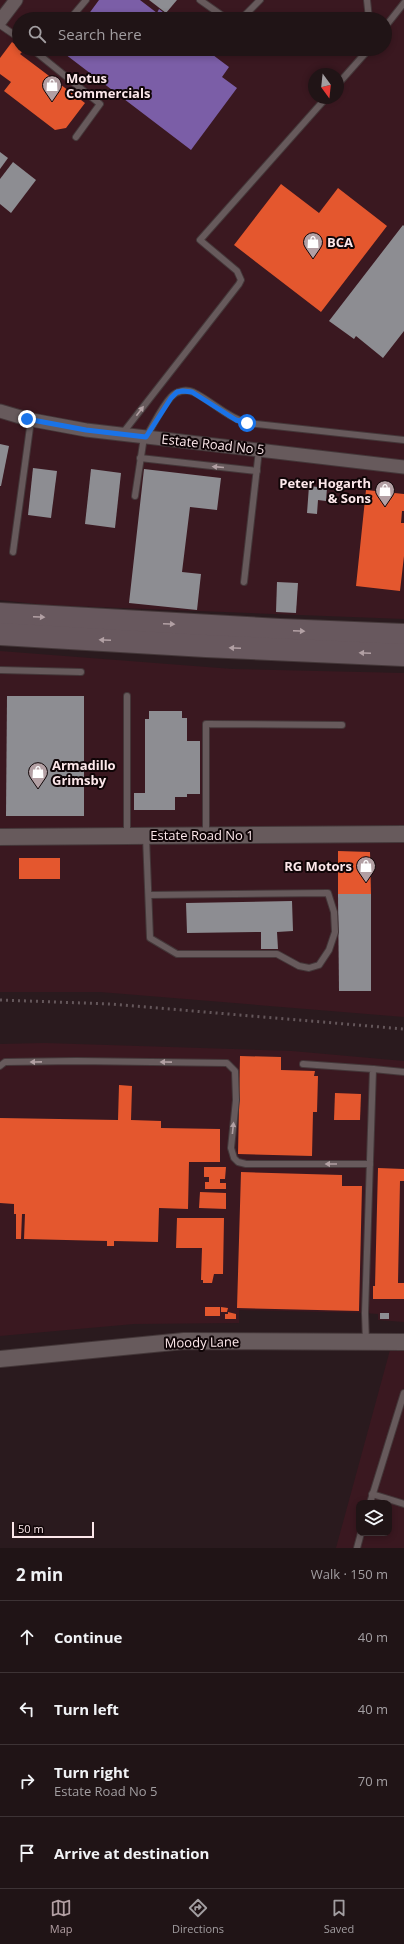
<!DOCTYPE html>
<meta charset="utf-8">
<style>
:root{--surface:#201416;--page:#2d2123;--text:#f1f3f6;--muted:#a29ea1;--line:#3d3335;--accent:#b29fa3}
body{margin:0;font-family:"Open Sans",sans-serif;background:var(--page);color:var(--text)}
.controls{position:absolute;right:12px;bottom:12px;display:grid;overflow:hidden;border-radius:8px;box-shadow:0 2px 6px #0003}
.controls button{width:36px;height:36px;display:grid;place-items:center;padding:0;border:0;border-bottom:1px solid var(--line);background:var(--surface);color:var(--text);font:20px sans-serif}
.compass{position:absolute;left:308px;top:68px;width:36px;height:36px;border-radius:50%;background:var(--surface);box-shadow:0 2px 6px #0003;rotate:165deg}
.scale{position:absolute;left:12px;bottom:10px;width:82px;box-sizing:border-box;padding-left:4px;border:2px solid #fce7ea;border-top:0;font-size:11px;line-height:14px;white-space:nowrap;color:#fce7ea;-webkit-text-stroke:3px #100507;paint-order:stroke}
.stop{position:absolute;width:12px;height:12px;margin:-9px;border:3px solid #1a73e8;border-radius:50%;background:#fff}
.stop.end{background:#1a73e8;border-color:#fff;box-shadow:0 1px 4px #0008}
.list{margin:0;padding:0;list-style:none}
h2{display:flex;justify-content:space-between;align-items:center;height:52px;margin:0;padding:0 16px;font-size:17px}
h2 small{font-size:13px;font-weight:400;color:var(--muted)}
.list li{display:grid;grid-template-columns:26px 1fr auto;gap:12px;align-items:center;box-sizing:border-box;height:72px;padding:0 16px;border-top:1px solid var(--line)}
.list b{display:block;font-size:15px;white-space:nowrap}
.list p{margin:0;font-size:13px;white-space:nowrap;color:var(--muted)}
.list em{font-size:13px;font-style:normal;color:var(--muted)}
.icon{flex:none;width:22px;height:22px;fill:none;stroke:currentColor;stroke-width:2;stroke-linecap:round;stroke-linejoin:round}
.map{position:relative;flex:none;width:404px;height:1548px;overflow:hidden}
.search{position:absolute;background:var(--surface);box-shadow:0 2px 6px #0003;left:12px;right:12px;top:12px;height:44px;display:flex;align-items:center;gap:10px;box-sizing:border-box;padding:0 14px;border-radius:22px;color:var(--muted);font-size:15px}
.sheet{height:340px;background:var(--surface)}
nav{display:flex;justify-content:space-around;align-items:center;box-sizing:border-box;height:56px;border-top:1px solid var(--line);background:var(--surface);font-size:11px;color:var(--muted)}
nav a{display:grid;justify-items:center;gap:2px}
nav .on{color:var(--accent)}
.map>svg:first-child{display:block}
.built{fill:#3a1820;fill-rule:evenodd}
.shops{fill:#e4572e}
.offices{fill:#7b5ea7}
.industry{fill:#8d8d92}
.lines{fill:none;stroke-linecap:round;stroke-linejoin:round}
.service-casing{stroke:#443739;stroke-width:8}
.minor-casing{stroke:#443739;stroke-width:15}
.tertiary-casing{stroke:#443739;stroke-width:18}
.trunk-casing{stroke:#443739;stroke-width:24}
.service{stroke:#675a5c;stroke-width:6}
.minor{stroke:#675a5c;stroke-width:13}
.tertiary{stroke:#675a5c;stroke-width:16}
.trunk{stroke:#68585e;stroke-width:22}
.rail{stroke:#64565a;stroke-width:3;stroke-dasharray:2 4;stroke-linecap:butt}
.oneway{fill:#b2a0a3}
.oneway2{fill:#b2a0a4}
.route{stroke:#1a73e8;stroke-width:5}
.labels{text-anchor:middle;stroke-width:4;stroke-linejoin:round;paint-order:stroke}
.poi-label{font-size:13px;font-weight:bold;fill:#fce7ea;stroke:#100507;text-anchor:start}
.street-label{font-size:13px;fill:#fce7ea;stroke:#100507}
</style>
<div class="map">
<svg width="404" height="1548" viewBox="0 0 404 1548">
<rect width="100%" height="100%" fill="#2a1a1e"/>
<g class="built">
<path d="M0 0H404V619L45 605 0 600ZM19 19H385V49H19ZM314 74H338V98H314Z"/>
<polygon points="0,651 233,669 404,673 404,1017 100,992 0,992"/>
<polygon points="45,1043 292,1051 404,1061 404,1322 378,1320 378,1314 365,1313 239,1310 239,1323 134,1324 0,1336 0,1044"/>
<path d="M390 1350 404 1351V1548H336ZM359 1503H389V1533H359Z"/>
</g>
<g class="shops">
<polygon points="12,42 23,51 20,54 85,103 66,128 55,130 4,91 11,82 0,74 0,58"/>
<polygon points="281,184 319,213 338,188 387,226 321,312 234,245"/>
<polygon points="366,490 404,494 404,511 402,511 401,523 404,523 404,556 400,591 356,586"/>
<polygon points="338,851 370,852 371,894 338,894"/>
<rect x="19" y="858" width="41" height="21"/>
<polygon points="240,1056 281,1057 281,1070 315,1071 314,1076 318,1076 317,1112 313,1112 312,1156 238,1154"/>
<polygon points="119,1085 132,1086 131,1120 161,1121 161,1128 220,1129 220,1162 189,1162 188,1209 159,1208 158,1242 114,1241 114,1246 107,1246 107,1241 24,1239 25,1214 22,1214 21,1239 16,1239 16,1214 14,1214 14,1204 0,1203 0,1118 118,1120"/>
<polygon points="335,1093 361,1094 360,1120 334,1120"/>
<polygon points="204,1167 226,1167 225,1179 220,1179 220,1183 226,1183 226,1189 205,1189 205,1182 209,1182 209,1177 204,1177"/>
<polygon points="378,1168 404,1169 404,1181 400,1181 398,1283 404,1283 404,1299 373,1299 373,1286 375,1286"/>
<polygon points="241,1172 342,1175 342,1186 362,1186 359,1311 237,1308"/>
<polygon points="200,1192 226,1193 226,1209 199,1208"/>
<polygon points="177,1218 224,1218 223,1274 214,1274 212,1283 203,1283 203,1280 201,1280 202,1248 176,1248"/>
<rect x="205" y="1307" width="15" height="9"/>
<polygon points="221,1307 228,1308 227,1312 221,1312"/>
<polygon points="228,1312 236,1314 236,1319 225,1319 225,1314 228,1314"/>
</g>
<g class="offices">
<polygon points="99,0 140,0 157,13 159,9 172,19 85,19"/>
<polygon points="63,49 205,49 229,67 222,77 237,88 191,150 61,51"/>
</g>
<g class="industry">
<polygon points="149,0 177,0 166,13"/>
<polygon points="0,152 8,158 0,169"/>
<polygon points="13,162 36,180 11,213 0,204 0,179"/>
<polygon points="403,225 404,226 404,331 383,358 356,336 354,339 329,321"/>
<polygon points="0,444 9,446 1,486 0,486"/>
<polygon points="33,468 57,471 51,518 28,515"/>
<polygon points="91,469 121,473 115,528 85,524"/>
<polygon points="144,469 221,478 217,510 190,507 182,572 201,574 197,610 129,603"/>
<polygon points="309,486 327,488 326,501 318,500 317,514 307,513"/>
<polygon points="277,582 298,583 296,613 276,612"/>
<polygon points="7,696 84,696 84,816 6,816"/>
<polygon points="149,711 182,711 182,718 187,718 187,741 200,741 200,794 187,794 187,797 175,797 175,810 134,810 134,793 145,793 145,719 149,719"/>
<polygon points="338,894 371,894 371,991 339,991"/>
<polygon points="292,901 293,931 277,932 278,949 261,949 261,932 187,933 186,903"/>
<rect x="380" y="1313" width="9" height="6"/>
</g>
<g class="lines">
<g class="service-casing">
<g id="service">
<polyline points="200,0 227,19"/>
<polyline points="367,0 369,19"/>
<polyline points="70,19 86,0"/>
<polyline points="230,19 244,16 260,0"/>
<polyline points="0,25 19,38"/>
<polyline points="385,27 404,3"/>
<polyline points="32,49 100,104 76,137"/>
<polyline points="338,84 369,49"/>
<polyline points="122,434 239,284 241,280 237,271 200,240 326,98"/>
<path d="M146 437C154 424 161 408 171 397 176 391 186 389 193 392 212 401 226 417 247 423L404 440"/>
<polyline points="140,458 257,471"/>
<polyline points="135,496 144,437"/>
<polyline points="13,552 31,420"/>
<polyline points="244,582 259,450"/>
<polyline points="0,670 81,672"/>
<polyline points="127,696 127,835"/>
<polyline points="206,835 206,724 342,725"/>
<polyline points="146,837 150,938 177,954 277,954 299,966 309,968 319,965 329,950 335,932 334,912 328,893 149,895"/>
<polyline points="303,1064 373,1069 365,1313 366,1342"/>
<polyline points="0,1066 5,1062 76,1061 227,1063 235,1071 236,1100 231,1148 234,1158 238,1162 246,1164 370,1164"/>
<polyline points="373,1069 404,1072"/>
<polyline points="372,1494 404,1504"/>
<polyline points="370,1503 404,1393"/>
<polyline points="357,1548 361,1533"/>
</g>
</g>
<g class="minor-casing">
<g id="minor">
<polyline points="0,21 16,0"/>
<polyline points="0,411 27,419 86,430 404,467"/>
</g>
</g>
<g class="tertiary-casing">
<g id="tertiary">
<polyline points="0,837 404,834"/>
<polyline points="0,1359 184,1341 404,1342"/>
</g>
</g>
<g class="trunk-casing">
<g id="trunk">
<polyline points="0,614 280,630 404,635"/>
<polyline points="0,634 206,646 404,655"/>
</g>
</g>
<use href="#service" class="service"/>
<use href="#minor" class="minor"/>
<use href="#tertiary" class="tertiary"/>
<use href="#trunk" class="trunk"/>
<polyline class="rail" points="0,1000 111,1004 404,1029"/>
</g>
<defs><path id="oneway-solid" d="M-6-.8H1V-3.2L6.5 0L1 3.2V.8H-6Z"/></defs>
<g class="oneway">
<use href="#oneway-solid" transform="translate(140 411) rotate(-53)"/>
<use href="#oneway-solid" transform="translate(218 467) rotate(-175)"/>
<use href="#oneway-solid" transform="translate(36 1062) rotate(179)"/>
<use href="#oneway-solid" transform="translate(166 1062) rotate(-179)"/>
<use href="#oneway-solid" transform="translate(233 1128) rotate(-84)"/>
<use href="#oneway-solid" transform="translate(331 1164) rotate(180)"/>
</g>
<g class="oneway2">
<use href="#oneway-solid" transform="translate(39 617) rotate(3)"/>
<use href="#oneway-solid" transform="translate(169 624) rotate(3)"/>
<use href="#oneway-solid" transform="translate(299 631) rotate(3)"/>
<use href="#oneway-solid" transform="translate(105 640) rotate(-177)"/>
<use href="#oneway-solid" transform="translate(235 648) rotate(-177)"/>
<use href="#oneway-solid" transform="translate(365 653) rotate(-178)"/>
</g>
<g class="lines">
<polyline class="route" points="27,419 86,430 146,437 171,398 177,392 183,391 192,392 236,420 247,423"/>
</g>
<defs>
<g id="shop-pin" transform="scale(1)"><path d="M0 17L-7.5 6A9.5 9.5 0 1 1 7.5 6Z" fill="#b29fa3" stroke="#100507"/><path d="M-5-2.5h2.3a2.7 3.5 0 0 1 5.4 0H5L5.5 6h-11ZM-1.5-2.5h3a1.5 2.3 0 0 0-3 0Z" fill="#fff"/></g>
</defs>
<g fill-rule="evenodd">
<use href="#shop-pin" x="52" y="85"/>
<use href="#shop-pin" x="313" y="242"/>
<use href="#shop-pin" x="385" y="490"/>
<use href="#shop-pin" x="38" y="772"/>
<use href="#shop-pin" x="366" y="866"/>
</g>
<g class="labels">
<g class="poi-label">
<text x="66" y="83">Motus<tspan x="66" dy="15">Commercials</tspan></text>
<text x="327" y="247">BCA</text>
<text x="371" y="488" text-anchor="end">Peter Hogarth<tspan x="371" dy="15">&amp; Sons</tspan></text>
<text x="52" y="770">Armadillo<tspan x="52" dy="15">Grimsby</tspan></text>
<text x="352" y="871" text-anchor="end">RG Motors</text>
</g>
<g class="street-label">
<text transform="translate(213 444) rotate(6)" y="5">Estate Road No 5</text>
<text x="202" y="840">Estate Road No 1</text>
<text transform="translate(202 1342) rotate(-1)" y="5">Moody Lane</text>
</g>
</g>
</svg>
<div class="controls">
<button><svg class="icon" aria-label="layers" viewBox="0 0 24 24"><path d="M12 4l9 5-9 5-9-5zM3 14l9 5 9-5"/></svg></button>
</div>
<svg class="compass" viewBox="-18 -18 36 36"><path d="M0-13l5 13h-10z" fill="#e53935"/><path d="M0 13l5-13h-10z" fill="#a29ea1"/></svg>
<div class="scale">50 m</div>
<div class="stop" style="left:247px;top:423px"></div>
<div class="stop end" style="left:27px;top:419px"></div>
<div class="search"><svg class="icon" aria-label="search" viewBox="0 0 24 24"><circle cx="10" cy="10" r="6"/><path d="M15 15l6 6"/></svg>Search here</div>
</div>
<section class="sheet">
<h2>2 min<small>Walk · 150 m</small></h2>
<ul class="list">
<li><svg class="icon" aria-label="ahead" viewBox="0 0 24 24"><path d="M12 20V5M6 11l6-6 6 6"/></svg><div><b>Continue</b></div><em>40 m</em></li>
<li><svg class="icon" aria-label="left" viewBox="0 0 24 24"><path d="M17 20v-9H6M10 6l-5 5 5 5"/></svg><div><b>Turn left</b></div><em>40 m</em></li>
<li><svg class="icon" aria-label="right" viewBox="0 0 24 24"><path d="M7 20v-9h11M14 6l5 5-5 5"/></svg><div><b>Turn right</b><p>Estate Road No 5</p></div><em>70 m</em></li>
<li><svg class="icon" aria-label="arrive" viewBox="0 0 24 24"><path d="M6 21V4h12l-3 4 3 4H6"/></svg><div><b>Arrive at destination</b></div></li>
</ul>
</section>
<nav>
<a class="on"><svg class="icon" aria-label="map" viewBox="0 0 24 24"><path d="M3 6l6-2 6 2 6-2v14l-6 2-6-2-6 2zM9 4v14M15 6v14"/></svg>Map</a>
<a><svg class="icon" aria-label="directions" viewBox="0 0 24 24"><path d="M12 3l9 9-9 9-9-9zM9 14v-3h6M13 9l2 2-2 2"/></svg>Directions</a>
<a><svg class="icon" aria-label="saved" viewBox="0 0 24 24"><path d="M7 4h10v16l-5-4-5 4z"/></svg>Saved</a>
</nav>
